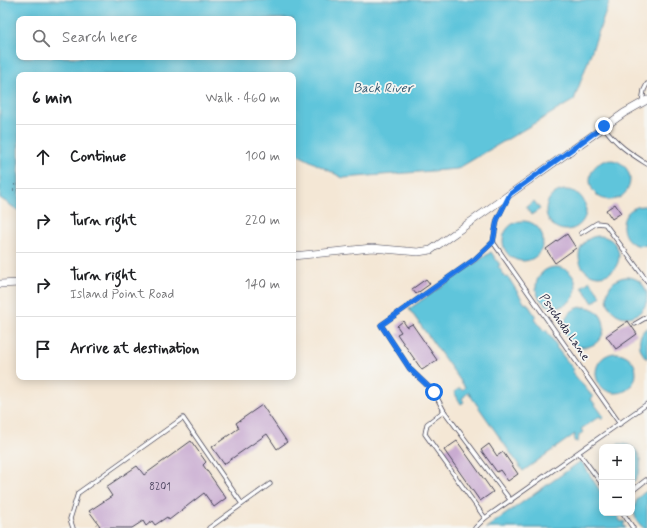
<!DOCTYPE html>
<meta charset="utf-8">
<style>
:root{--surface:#fff;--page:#f6f6f6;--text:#202124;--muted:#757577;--line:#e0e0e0}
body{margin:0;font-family:Mynerve,sans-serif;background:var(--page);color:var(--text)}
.controls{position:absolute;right:12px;bottom:12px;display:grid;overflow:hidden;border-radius:8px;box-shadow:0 2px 10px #0003}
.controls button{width:36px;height:36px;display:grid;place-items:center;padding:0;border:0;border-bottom:1px solid var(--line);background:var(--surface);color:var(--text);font:20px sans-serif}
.stop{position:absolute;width:12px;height:12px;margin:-9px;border:3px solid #1a73e8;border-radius:50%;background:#fff}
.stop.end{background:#1a73e8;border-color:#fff;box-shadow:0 1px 4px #0008}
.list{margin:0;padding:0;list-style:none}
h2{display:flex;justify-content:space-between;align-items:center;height:52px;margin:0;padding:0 16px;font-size:17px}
h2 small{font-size:13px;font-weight:400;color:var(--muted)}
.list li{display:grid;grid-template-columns:26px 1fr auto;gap:12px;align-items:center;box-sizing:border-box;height:64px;padding:0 16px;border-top:1px solid var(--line)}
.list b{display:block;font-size:15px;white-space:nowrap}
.list p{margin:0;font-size:13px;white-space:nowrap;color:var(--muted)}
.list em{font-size:13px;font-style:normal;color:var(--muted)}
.icon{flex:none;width:22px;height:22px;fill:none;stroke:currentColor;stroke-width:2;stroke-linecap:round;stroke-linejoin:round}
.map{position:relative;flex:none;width:647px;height:528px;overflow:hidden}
.search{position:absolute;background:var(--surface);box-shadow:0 2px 10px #0003;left:16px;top:16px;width:280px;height:44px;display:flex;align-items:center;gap:10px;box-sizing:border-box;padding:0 14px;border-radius:8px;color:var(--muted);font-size:15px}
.panel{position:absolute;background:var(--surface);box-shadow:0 2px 10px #0003;left:16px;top:72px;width:280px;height:308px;border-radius:8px}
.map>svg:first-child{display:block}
.water{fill:#5ec5db;stroke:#40748b;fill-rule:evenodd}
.building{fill:#c9acd1}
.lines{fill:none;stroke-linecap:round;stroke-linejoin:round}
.service-casing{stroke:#424052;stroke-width:5}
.minor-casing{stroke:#424052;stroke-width:8}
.path{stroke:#424052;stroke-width:1;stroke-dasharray:1 3;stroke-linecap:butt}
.service{stroke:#fff;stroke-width:3.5}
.minor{stroke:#fff;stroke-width:7}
.route{stroke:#1a73e8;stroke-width:5}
.labels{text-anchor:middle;stroke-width:3.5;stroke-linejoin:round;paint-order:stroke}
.number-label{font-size:10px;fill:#4c4460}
.street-label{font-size:12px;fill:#22223b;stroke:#f6f6f2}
.water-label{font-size:13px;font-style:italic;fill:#375b73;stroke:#f6f6f2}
</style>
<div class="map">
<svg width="647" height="528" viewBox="0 0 647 528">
<rect width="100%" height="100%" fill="#f6f6f2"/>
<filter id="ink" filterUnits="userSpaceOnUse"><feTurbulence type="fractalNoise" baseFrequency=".025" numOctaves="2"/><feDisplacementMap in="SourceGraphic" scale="8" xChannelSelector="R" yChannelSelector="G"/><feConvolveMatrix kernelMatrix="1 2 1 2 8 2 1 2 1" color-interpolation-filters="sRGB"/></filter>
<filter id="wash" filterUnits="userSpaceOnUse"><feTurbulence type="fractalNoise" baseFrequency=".012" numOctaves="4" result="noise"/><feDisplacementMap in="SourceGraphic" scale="16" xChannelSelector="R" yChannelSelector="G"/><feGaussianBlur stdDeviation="0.9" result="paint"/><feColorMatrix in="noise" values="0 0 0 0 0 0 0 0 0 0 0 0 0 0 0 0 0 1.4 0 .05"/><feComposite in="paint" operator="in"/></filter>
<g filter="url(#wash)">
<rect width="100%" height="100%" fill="#f4e7d5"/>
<g class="water">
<path d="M0 0H610L574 100 457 169 343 178 293 152V75H19V211L0 198ZM19 19H293V57H19Z"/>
<circle cx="610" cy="180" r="20"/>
<circle cx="566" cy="210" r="20"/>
<polygon points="534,201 540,209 531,215 526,207"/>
<path d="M642 206H647V245C619 251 613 209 642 206Z"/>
<circle cx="523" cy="241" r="20"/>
<circle cx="599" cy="256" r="20"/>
<polygon points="491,252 500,265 498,266 506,278 508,277 525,304 527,303 536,317 534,318 544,331 546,330 557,346 556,347 574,370 572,372 593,397 591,399 604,417 602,419 600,416 581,429 583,432 579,435 578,442 574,441 575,434 523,471 468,392 462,399 464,402 461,404 454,392 460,388 462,390 465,387 409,309"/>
<circle cx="556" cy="287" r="20"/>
<circle cx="627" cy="297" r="20"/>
<polygon points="590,281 601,296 593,303 582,287"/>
<circle cx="584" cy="327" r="20"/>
<path d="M647 327V359C637 349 637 336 647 327Z"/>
<circle cx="616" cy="373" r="20"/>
<path d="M618 444C642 441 647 470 632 483V447H611Z"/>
<polygon points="581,461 602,494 602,513 618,513 620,515 618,517 621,522 624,521 625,523 623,524 626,528 486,528"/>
<path d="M647 491V528H644C630 518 631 499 647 491Z"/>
</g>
<g id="blocks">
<g class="building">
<polygon points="615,204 621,213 612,219 606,210"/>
<polygon points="567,234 576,248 555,263 546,249"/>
<polygon points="426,279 430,284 416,294 412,289"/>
<polygon points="403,321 407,327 412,324 437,360 422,370 397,334 401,332 397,326"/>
<polygon points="628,321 637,334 616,349 606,336"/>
<polygon points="262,405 287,442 277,449 267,434 224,464 212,447 239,428 236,423"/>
<polygon points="191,441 206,462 203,465 226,498 214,507 204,493 169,520 167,517 155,525 152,521 146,526 143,521 132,528 97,528 100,526 89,511 112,496 106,487 137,466 144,475"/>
<polygon points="457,441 493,492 480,501 444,450"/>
<polygon points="489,444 497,456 503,452 518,474 508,481 500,470 497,472 481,450"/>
</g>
</g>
</g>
<g filter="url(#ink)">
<use href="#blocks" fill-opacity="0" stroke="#424052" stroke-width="1"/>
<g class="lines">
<g class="service-casing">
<g id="service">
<polyline points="642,102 644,90 647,84"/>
<path d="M604 127C617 145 628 152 647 164"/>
<polyline points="508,197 497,220 493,242 475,259 381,325 410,369 434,392 444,411 511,501"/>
<polyline points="581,233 597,223 605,224 647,281"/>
<polyline points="493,242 620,424"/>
<polyline points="635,324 647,317"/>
<polyline points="444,411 427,424 425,434 485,518"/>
<polyline points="579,453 602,484"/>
<polyline points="632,491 646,480"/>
<polyline points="623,513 633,528"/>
<polyline points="73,528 70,519 78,493 183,418 242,504"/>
<polyline points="209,528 270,484"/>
<polyline points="475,528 485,518 647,404"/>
</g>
</g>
<g class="minor-casing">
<g id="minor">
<polyline points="293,256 372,248 418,252 431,250 624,113 647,100"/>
<polyline points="0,284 19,283"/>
</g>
</g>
<g class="path">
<polyline points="14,185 18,184"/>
<polyline points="13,190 19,190"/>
<polyline points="19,209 19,184"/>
<polyline points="96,528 95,525 98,523"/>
</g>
<use href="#service" class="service"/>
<use href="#minor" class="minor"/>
</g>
</g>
<g class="lines" filter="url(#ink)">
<polyline class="route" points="434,392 410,369 381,325 475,259 493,242 497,220 510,194 604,126"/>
</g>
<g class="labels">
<g class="number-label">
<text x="160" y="490">8201</text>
</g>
<g class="street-label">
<text transform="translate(565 327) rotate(55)" y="4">Psychoda Lane</text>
</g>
<g class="water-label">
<text x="383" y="92">Back River</text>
</g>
</g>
</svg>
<div class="controls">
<button>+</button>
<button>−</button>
</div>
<div class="stop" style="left:434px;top:392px"></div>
<div class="stop end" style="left:604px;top:126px"></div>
<div class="search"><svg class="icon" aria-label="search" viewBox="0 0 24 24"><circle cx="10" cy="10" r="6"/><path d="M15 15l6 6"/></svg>Search here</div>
<section class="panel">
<h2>6 min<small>Walk · 460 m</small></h2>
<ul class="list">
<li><svg class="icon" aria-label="ahead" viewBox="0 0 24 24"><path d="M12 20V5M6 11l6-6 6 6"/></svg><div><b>Continue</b></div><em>100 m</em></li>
<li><svg class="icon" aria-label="right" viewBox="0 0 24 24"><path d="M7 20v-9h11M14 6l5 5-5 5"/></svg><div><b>Turn right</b></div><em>220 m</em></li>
<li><svg class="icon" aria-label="right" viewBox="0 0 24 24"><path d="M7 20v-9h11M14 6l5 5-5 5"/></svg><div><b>Turn right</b><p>Island Point Road</p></div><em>140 m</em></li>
<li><svg class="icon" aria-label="arrive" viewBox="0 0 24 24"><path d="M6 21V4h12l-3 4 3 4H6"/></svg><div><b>Arrive at destination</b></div></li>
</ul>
</section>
</div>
